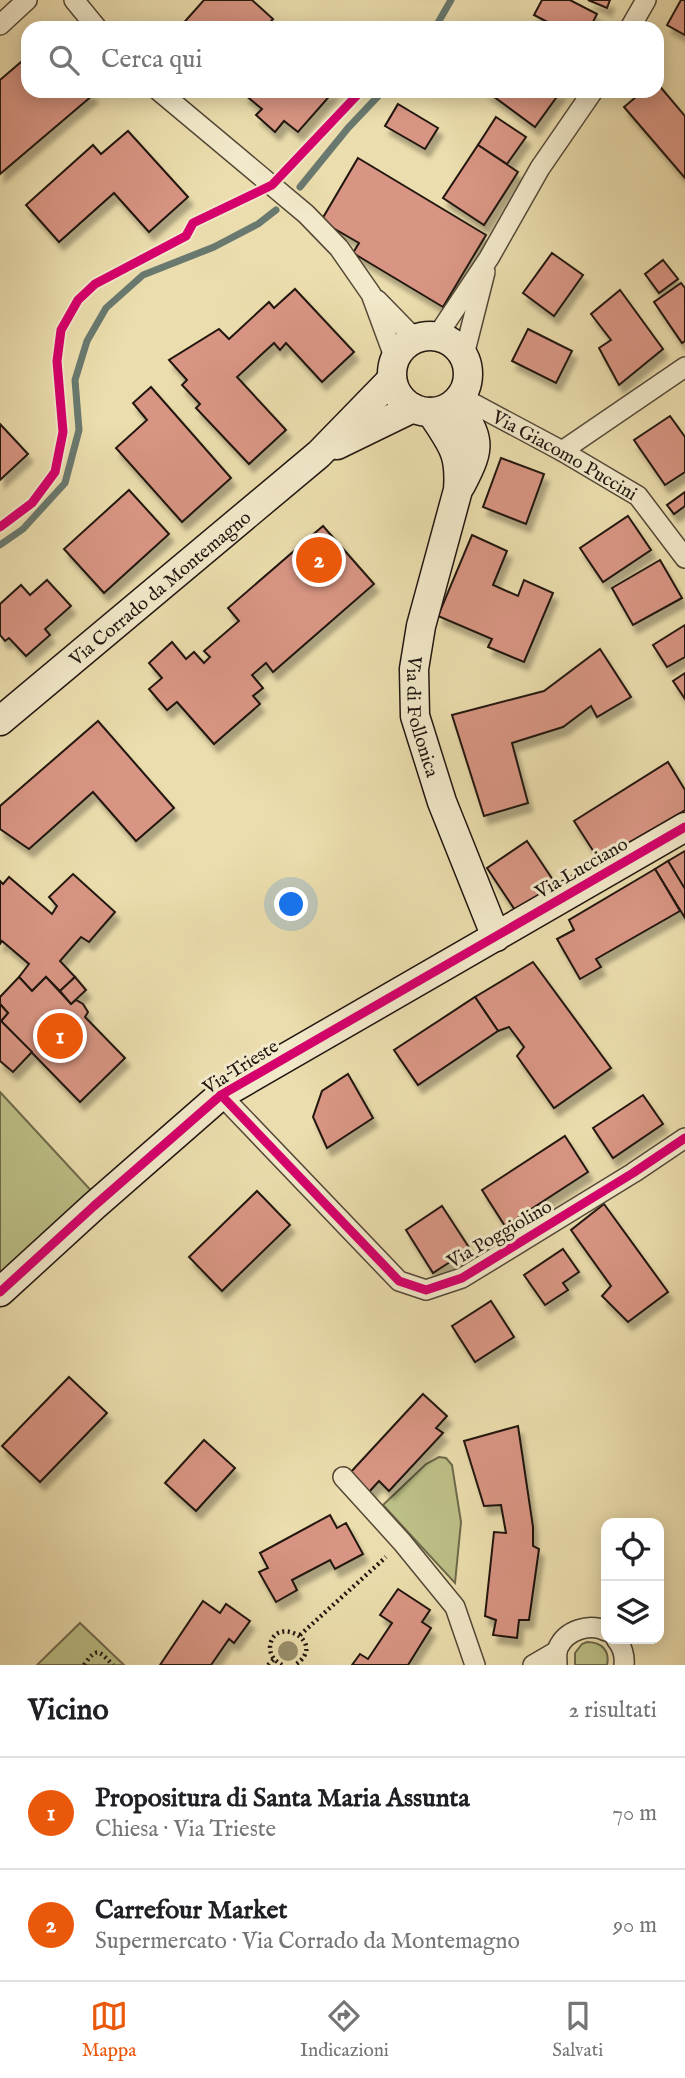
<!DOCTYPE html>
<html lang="it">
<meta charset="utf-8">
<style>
:root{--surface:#fff;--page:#f6f6f6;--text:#202124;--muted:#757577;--line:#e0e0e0;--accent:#ea580c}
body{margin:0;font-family:"IM FELL English",serif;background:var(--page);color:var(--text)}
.controls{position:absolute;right:21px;bottom:21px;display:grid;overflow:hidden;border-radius:14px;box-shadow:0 4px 18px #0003}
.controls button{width:63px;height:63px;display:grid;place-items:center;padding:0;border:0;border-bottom:2px solid var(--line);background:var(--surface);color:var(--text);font:35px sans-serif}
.you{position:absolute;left:292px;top:905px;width:24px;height:24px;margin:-18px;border:5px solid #fff;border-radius:50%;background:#1a73e8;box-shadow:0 0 0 10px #1a73e833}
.badge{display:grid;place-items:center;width:46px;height:46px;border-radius:50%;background:var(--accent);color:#fff;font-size:23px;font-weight:700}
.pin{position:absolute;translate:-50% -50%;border:4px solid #fff;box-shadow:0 2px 7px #0006}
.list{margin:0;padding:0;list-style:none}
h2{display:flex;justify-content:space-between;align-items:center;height:91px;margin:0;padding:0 28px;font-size:30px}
h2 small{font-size:23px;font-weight:400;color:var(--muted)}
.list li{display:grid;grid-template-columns:46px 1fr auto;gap:21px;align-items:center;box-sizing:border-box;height:112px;padding:0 28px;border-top:2px solid var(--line)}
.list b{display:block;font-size:26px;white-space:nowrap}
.list p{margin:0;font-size:23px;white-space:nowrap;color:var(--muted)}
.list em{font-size:23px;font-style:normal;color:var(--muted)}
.icon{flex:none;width:38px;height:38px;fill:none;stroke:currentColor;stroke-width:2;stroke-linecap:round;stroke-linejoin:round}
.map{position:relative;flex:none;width:685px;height:1665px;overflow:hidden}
.search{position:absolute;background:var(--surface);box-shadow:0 4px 18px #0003;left:21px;right:21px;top:21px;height:77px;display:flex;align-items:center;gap:18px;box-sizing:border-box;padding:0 24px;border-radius:21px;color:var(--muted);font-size:26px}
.sheet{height:315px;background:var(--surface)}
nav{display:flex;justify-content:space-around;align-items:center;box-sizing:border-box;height:98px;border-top:2px solid var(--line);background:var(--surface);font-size:19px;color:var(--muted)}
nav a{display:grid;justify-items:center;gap:4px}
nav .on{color:var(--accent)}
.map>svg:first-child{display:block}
.green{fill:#bcbf86;stroke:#6e6a4b;stroke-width:2}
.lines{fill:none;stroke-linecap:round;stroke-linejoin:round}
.stream{stroke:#69796f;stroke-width:7}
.building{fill:#d89583;stroke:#211610;stroke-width:2;filter:url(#shadow)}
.street-casing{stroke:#544837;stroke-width:22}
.secondary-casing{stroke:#211610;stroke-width:31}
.path{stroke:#211610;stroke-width:4.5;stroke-dasharray:2 3.5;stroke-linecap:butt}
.street{stroke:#f2e9ca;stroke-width:19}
.secondary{stroke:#f2e9ca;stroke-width:28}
.cycleway-casing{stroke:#f2e9ca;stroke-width:13}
.cycleway{stroke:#d6006c;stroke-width:9}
.tree{fill:#9a906d}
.labels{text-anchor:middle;stroke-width:6;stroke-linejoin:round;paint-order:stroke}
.street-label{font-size:19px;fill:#211610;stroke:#f2e9ca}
</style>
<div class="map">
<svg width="685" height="1665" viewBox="0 0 685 1665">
<defs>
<filter id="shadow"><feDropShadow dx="4.5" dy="8" stdDeviation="2" flood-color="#0004"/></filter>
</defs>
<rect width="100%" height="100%" fill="#ebddad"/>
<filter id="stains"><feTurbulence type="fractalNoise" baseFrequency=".00286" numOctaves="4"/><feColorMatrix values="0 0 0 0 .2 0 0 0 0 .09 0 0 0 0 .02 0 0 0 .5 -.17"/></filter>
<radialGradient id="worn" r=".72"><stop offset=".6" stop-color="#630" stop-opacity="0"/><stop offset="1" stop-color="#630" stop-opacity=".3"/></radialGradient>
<g class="green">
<polygon points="0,1092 97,1197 0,1285"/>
<polygon points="439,1457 446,1458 452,1465 461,1522 455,1583 383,1505 426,1464"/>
<polygon points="80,1623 124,1665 37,1665"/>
<path d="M587 1642C602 1642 610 1651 607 1665H575V1653L582 1644Z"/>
</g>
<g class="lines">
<g class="stream">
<polyline points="435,28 451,0"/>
<polyline points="300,187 348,128 383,91"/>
<polyline points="0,545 23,529 65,483 79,430 75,380 87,341 106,308 143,275 214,247 258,224 276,210"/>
</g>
</g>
<g class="building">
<polygon points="204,0 252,0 273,19 265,28 179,28"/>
<polygon points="542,0 570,0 597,14 590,28 559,28 534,15"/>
<polygon points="588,0 610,0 607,8"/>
<polygon points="681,0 685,0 685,35 667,25"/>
<polygon points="28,56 28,91 89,91 93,95 0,174 0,80"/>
<polygon points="657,83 685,116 685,178 624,107 643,91 657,91"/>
<polygon points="246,91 334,91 298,132 284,121 275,132 256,115 262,109 244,94"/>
<polygon points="486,91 561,91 535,127"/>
<polygon points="398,104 438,128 425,149 385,126"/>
<polygon points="496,117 526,137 507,164 478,145"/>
<polygon points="128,131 188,197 149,232 114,193 59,242 26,205 93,145 101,154"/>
<polygon points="478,145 518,172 484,225 443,198"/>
<polygon points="358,158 486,235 443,307 353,253 359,243 321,221"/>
<polygon points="552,253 583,275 554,316 523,293"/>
<polygon points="663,260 678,279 659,293 645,274"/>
<polygon points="681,283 685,288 685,341 682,343 654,302"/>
<polygon points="295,289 354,352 322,382 286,343 280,350 274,343 237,377 286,430 249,464 196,408 200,404 182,385 187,380 169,360 219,329 229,339 269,302 274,308"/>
<polygon points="620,290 663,349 619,385 599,348 611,340 591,314"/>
<polygon points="528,329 572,351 556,383 512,361"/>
<polygon points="151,387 231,478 182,522 116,448 147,420 133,403"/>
<polygon points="670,416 685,437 685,472 665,485 634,440"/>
<polygon points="0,424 28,454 0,480"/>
<polygon points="501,458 544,474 526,524 483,507"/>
<polygon points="129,490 169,534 104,593 64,549"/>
<polygon points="685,492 685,506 674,514 667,505"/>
<polygon points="628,516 651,550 603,582 580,548"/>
<polygon points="323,526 374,584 273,672 266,663 252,675 263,688 253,696 260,704 214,744 177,702 167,710 149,689 162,678 149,663 172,642 186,659 194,652 204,663 210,657 204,651 239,621 228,608"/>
<polygon points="472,535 507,551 493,585 518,596 524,580 553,593 524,662 488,647 492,639 438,616"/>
<polygon points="660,560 682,598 633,625 612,588"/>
<polygon points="47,580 71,606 45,629 50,635 26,656 9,638 5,641 0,635 0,604 21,585 30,595"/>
<polygon points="685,625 685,657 667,667 653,645"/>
<polygon points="600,649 631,697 597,717 591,706 563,727 512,743 528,803 484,816 452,715 544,691"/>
<polygon points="685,673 685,699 673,681"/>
<polygon points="98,721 174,808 136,841 93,792 29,849 0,829 0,806"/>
<polygon points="668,762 685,790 685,810 601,863 574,821"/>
<polygon points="527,841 557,886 517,913 487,868"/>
<polygon points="685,851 685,888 684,888 668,861"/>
<polygon points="668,861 685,889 685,918 655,869"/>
<polygon points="655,869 680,911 596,959 601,967 580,979 557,939 574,930 569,920"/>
<polygon points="73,874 115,912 89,942 81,937 60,961 75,977 60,991 46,977 32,991 19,977 29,964 2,941 0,944 0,881 3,884 9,877 52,914 57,906 49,897"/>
<polygon points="533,962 611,1068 554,1108 517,1056 524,1047 509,1027 498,1031 475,997"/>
<polygon points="19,977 32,991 46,977 71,1004 76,1000 83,1004 88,1012 85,1017 125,1058 80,1102 1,1021 8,1013 0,1004 0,997"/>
<polygon points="75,977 86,990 71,1004 60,991"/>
<polygon points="475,997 498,1031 418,1085 394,1050"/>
<polygon points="0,1004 8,1013 1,1021 32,1052 13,1072 0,1061"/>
<polygon points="348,1074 373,1118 327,1148 313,1117 322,1091"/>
<polygon points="643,1095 663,1124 613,1158 593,1128"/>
<polygon points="565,1136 588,1172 505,1226 482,1190"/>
<polygon points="257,1191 290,1225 222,1291 189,1257"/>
<polygon points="604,1204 668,1292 628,1322 602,1296 611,1286 571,1230"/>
<polygon points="442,1206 470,1249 433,1273 406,1230"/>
<polygon points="563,1249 579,1272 563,1283 568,1290 545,1305 524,1275"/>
<polygon points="491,1301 514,1337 475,1362 452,1326"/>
<polygon points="69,1377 107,1413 40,1482 2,1446"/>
<polygon points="423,1394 447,1416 436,1428 443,1433 389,1491 379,1481 369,1492 349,1474"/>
<polygon points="518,1426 533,1527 533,1546 539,1549 529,1620 519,1620 517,1638 493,1635 496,1620 485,1616 494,1532 506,1533 501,1505 484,1506 464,1441"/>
<polygon points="204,1440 235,1468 196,1511 165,1483"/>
<polygon points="330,1515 337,1528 346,1523 363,1554 335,1569 330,1560 292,1580 297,1590 276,1602 259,1572 268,1568 260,1553"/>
<polygon points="398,1589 430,1610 422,1622 431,1628 408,1665 352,1665 360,1654 368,1659 392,1623 380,1615"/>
<polygon points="203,1601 220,1613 226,1604 250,1621 234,1643 229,1639 211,1665 160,1665"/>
</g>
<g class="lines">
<g class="street-casing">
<g id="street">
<polyline points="74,0 97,28"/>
<polyline points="0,25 27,0"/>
<polyline points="630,28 646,0"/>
<polyline points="159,91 306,214 339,248 371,294 395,359"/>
<polyline points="377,300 415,339"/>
<polyline points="437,336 489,258 540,168 593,91"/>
<polyline points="464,355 485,272"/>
<path id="s1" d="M461 397 562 451 638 496 685 558"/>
<polyline points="562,451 685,367"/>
<polyline points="221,1095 399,1281 426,1290 462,1278 633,1173 685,1138"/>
<polyline points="343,1477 402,1542 455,1607 475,1665"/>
<path d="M616 1639C622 1646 625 1656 624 1665"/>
<polyline points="533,1665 557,1651"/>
<path d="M557 1665C557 1659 556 1653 558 1648 566 1630 589 1623 606 1631"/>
</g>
</g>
<g class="secondary-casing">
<g id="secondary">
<circle cx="430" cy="374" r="38"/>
<path d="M456 402C480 440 482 445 461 485"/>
<path id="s2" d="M431 412C451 444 461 451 458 490L421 626 414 669 415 716 442 802 496 937"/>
<polyline points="337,445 413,408"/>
<path id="s3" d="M0 721 319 454 392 379"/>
<polyline points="0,1292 94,1206 221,1095 685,827"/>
</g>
</g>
<g class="path">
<polyline points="300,1635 386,1557"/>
<path d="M84 1665C97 1646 99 1651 113 1665"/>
<polyline points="268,1665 274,1659"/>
<path d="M282 1665C275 1661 270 1656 270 1647 273 1613 330 1642 295 1665"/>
</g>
<use href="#street" class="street"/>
<use href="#secondary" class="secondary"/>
<g class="cycleway-casing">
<g id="cycleway">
<polyline points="0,527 32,503 55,472 63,432 57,361 61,330 78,300 95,284 186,236 193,223 272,185 361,91"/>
<polyline points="221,1095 399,1281 426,1290 462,1278 633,1173 685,1138"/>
<polyline points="0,1292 94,1206 221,1095 685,827"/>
</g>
</g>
<use href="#cycleway" class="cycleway"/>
</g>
<circle class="tree" cx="288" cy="1651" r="10"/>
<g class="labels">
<g class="street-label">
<text dy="7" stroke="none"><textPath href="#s1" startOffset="119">Via Giacomo Puccini</textPath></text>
<text dy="7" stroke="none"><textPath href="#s3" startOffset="208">Via Corrado da Montemagno</textPath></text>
<text dy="7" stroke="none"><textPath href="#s2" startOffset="318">Via di Follonica</textPath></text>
<text transform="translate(581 867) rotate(-30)" y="7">Via Lucciano</text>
<text transform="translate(240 1066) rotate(-32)" y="7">Via Trieste</text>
<text transform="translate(499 1233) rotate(-30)" y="7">Via Poggiolino</text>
</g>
</g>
<rect width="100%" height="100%" filter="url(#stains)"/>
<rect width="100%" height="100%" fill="url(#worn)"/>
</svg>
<div class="controls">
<button><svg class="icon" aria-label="locate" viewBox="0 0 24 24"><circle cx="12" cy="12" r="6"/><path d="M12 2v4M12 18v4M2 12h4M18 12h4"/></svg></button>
<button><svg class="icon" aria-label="layers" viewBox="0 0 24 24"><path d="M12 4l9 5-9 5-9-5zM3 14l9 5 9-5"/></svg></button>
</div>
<div class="you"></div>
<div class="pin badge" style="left:60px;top:1036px">1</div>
<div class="pin badge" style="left:319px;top:560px">2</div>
<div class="search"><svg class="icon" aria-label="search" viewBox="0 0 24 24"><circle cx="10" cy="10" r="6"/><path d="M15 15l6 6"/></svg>Cerca qui</div>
</div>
<section class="sheet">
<h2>Vicino<small>2 risultati</small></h2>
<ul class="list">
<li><span class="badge">1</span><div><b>Propositura di Santa Maria Assunta</b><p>Chiesa · Via Trieste</p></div><em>70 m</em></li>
<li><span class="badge">2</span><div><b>Carrefour Market</b><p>Supermercato · Via Corrado da Montemagno</p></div><em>90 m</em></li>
</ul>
</section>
<nav>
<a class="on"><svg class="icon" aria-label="map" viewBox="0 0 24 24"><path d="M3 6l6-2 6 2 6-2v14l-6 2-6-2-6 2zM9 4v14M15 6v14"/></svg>Mappa</a>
<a><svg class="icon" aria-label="directions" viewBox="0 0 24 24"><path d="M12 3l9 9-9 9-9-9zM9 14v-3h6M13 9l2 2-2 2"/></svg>Indicazioni</a>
<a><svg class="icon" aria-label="saved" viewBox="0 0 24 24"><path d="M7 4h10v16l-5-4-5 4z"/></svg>Salvati</a>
</nav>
